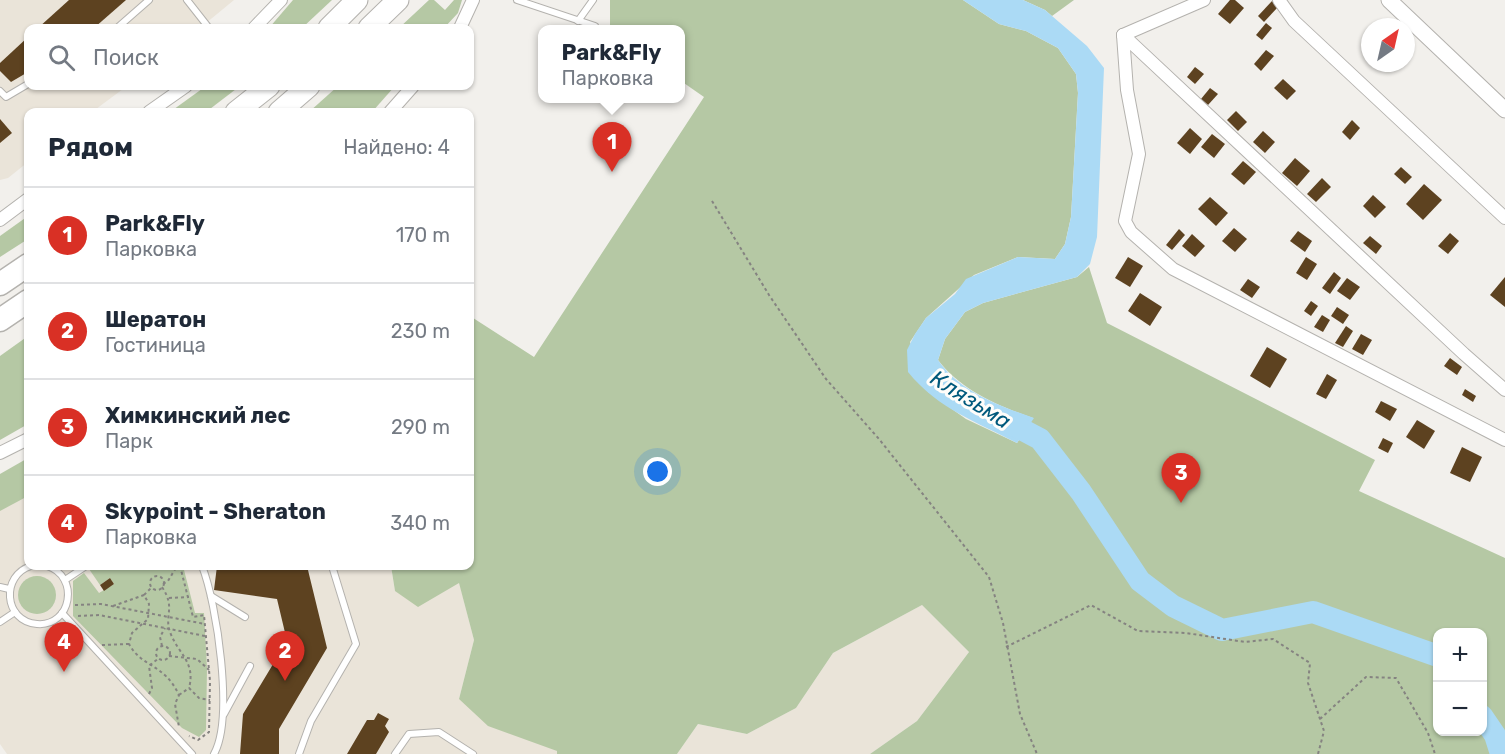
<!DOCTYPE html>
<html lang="ru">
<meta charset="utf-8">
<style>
:root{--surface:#fff;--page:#f2f2f3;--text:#1f2937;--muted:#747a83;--line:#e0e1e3;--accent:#d93025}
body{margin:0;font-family:Rubik,sans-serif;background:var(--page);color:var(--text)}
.controls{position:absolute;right:18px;bottom:18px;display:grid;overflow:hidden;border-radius:12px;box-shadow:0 2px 4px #0004}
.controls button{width:54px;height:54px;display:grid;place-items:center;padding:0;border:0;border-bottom:2px solid var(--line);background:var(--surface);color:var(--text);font:30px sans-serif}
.compass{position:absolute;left:1361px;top:18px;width:54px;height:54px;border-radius:50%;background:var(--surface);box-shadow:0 2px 4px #0004;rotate:34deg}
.you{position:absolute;left:658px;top:472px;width:21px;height:21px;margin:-15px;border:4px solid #fff;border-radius:50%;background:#1a73e8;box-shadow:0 0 0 9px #1a73e833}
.badge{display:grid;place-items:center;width:39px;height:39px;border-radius:50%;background:var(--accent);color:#fff;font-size:20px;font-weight:700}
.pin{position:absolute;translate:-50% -50px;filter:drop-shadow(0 2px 3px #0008)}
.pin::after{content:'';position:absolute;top:32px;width:21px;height:18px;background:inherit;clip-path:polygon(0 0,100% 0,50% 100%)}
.popup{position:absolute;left:538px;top:25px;width:147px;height:78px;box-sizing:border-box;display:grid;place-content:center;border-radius:12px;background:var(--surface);filter:drop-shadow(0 2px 4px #0005);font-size:20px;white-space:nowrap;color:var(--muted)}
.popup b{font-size:22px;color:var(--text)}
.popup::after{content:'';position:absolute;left:50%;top:100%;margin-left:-12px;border:12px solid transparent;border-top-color:var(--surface)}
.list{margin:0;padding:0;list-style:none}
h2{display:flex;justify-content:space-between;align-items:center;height:78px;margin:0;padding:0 24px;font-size:26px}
h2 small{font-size:20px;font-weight:400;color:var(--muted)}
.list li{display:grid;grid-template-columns:39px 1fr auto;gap:18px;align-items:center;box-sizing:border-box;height:96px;padding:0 24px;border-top:2px solid var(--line)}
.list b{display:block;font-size:22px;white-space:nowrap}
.list p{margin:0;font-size:20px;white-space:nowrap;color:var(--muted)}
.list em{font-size:20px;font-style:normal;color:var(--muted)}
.icon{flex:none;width:33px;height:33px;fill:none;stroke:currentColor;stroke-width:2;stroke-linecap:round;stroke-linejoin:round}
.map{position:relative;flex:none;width:1505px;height:754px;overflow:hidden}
.search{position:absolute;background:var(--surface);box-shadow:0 2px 4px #0004;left:24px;top:24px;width:450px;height:66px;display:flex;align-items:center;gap:15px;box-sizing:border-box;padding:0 21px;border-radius:12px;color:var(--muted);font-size:22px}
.panel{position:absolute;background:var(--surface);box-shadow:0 2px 4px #0004;left:24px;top:108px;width:450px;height:462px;border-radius:12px}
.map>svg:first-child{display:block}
.built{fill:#eae4d9}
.green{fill:#b5c8a4;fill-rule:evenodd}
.water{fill:#abdaf5}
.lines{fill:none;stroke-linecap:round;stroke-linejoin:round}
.river{stroke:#abdaf5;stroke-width:22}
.building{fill:#5d4220}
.service-casing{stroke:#b4b2ae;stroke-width:8}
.minor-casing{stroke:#b4b2ae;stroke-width:14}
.tertiary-casing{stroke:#b4b2ae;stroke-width:17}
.trunk-casing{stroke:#b4b2ae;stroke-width:23}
.motorway-casing{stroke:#b4b2ae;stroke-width:25}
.path{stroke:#858381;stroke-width:2;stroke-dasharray:3 3;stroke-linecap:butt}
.service{stroke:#fff;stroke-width:6}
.minor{stroke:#fff;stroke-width:12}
.tertiary{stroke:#fff;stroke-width:15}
.trunk{stroke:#fff;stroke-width:21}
.motorway{stroke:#fff;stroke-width:22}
.labels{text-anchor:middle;stroke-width:6;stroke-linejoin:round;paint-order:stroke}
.water-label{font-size:22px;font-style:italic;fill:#00597c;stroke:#fffdfa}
</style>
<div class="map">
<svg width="1505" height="754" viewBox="0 0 1505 754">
<rect width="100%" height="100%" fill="#f2f0ec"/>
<g class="built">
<polygon points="0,0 234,0 200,28 28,28 28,86 127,86 92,112 28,112 28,162 8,178 0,180"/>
<polygon points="0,494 28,494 28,566 391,566 395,591 459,582 474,640 459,699 557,751 557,754 7,754 0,744"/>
<polygon points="922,605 969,652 917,721 870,754 677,754 698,724 747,734 796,708 833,653"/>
</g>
<g class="green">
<polygon points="293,0 332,0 302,28 269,28"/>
<polygon points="429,0 434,0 445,10 454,0 462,0 458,13 444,28 399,28"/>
<path d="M610 0H963L999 24 1026 31 1058 48 1076 74 1078 93 1071 217 1065 244 1055 259 1018 257 974 275 926 318 910 342 928 392 966 419 1017 443 1033 418C998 406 961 390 938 360L945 339 965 312 983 303 1077 277 1089 267 1107 323 1375 460 1359 491 1505 558V754H870L917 721 969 652 922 605 833 653 796 708 747 734 698 724 677 754H557V751L488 726 459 699 474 640 459 583 418 607 395 591 391 566H470V316L534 357 704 97 681 81V30L607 29 610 28ZM1438 632H1482V732H1438Z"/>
<polygon points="1023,0 1074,0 1052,16 1045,10"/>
<polygon points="206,86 240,86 206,112 170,112"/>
<polygon points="338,86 395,86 372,112 309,112"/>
<polygon points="28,216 28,239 0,257 0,236"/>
<polygon points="28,336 28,424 0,440 0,356"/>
<polygon points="28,458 28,496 0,511 0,474"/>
<polygon points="93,566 183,566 195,613 204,613 207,668 206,730 199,737 182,728 73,616 73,581 84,573 99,593 114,584 110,578 100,585 89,569"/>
<circle cx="37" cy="595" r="19"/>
</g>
<path class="water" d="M963 0H1023L1045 10 1087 46 1104 68 1097 237 1090 264 1077 277 983 303 965 312 945 339 938 360C959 391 999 406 1034 418L1017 443C977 422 938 409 908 372L907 350 915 334 926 318 955 294 966 279 1018 257 1055 259 1065 244 1071 217 1078 93 1076 74 1058 48 1026 31 999 24Z"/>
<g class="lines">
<g class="river">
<polyline points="998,417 1040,439 1081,492 1140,581 1173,606 1222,630 1313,612 1438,656"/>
<polyline points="1482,716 1495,735 1501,754"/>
</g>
</g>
<g class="building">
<polygon points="69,0 126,0 94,28 38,28"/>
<polygon points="1230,0 1235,0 1244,8 1230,24 1218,14"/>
<polygon points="1272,1 1278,7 1264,22 1258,16"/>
<polygon points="1266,23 1272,28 1262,40 1256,35"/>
<polygon points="28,37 28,72 11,82 0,71 0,63"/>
<polygon points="1266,50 1274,56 1261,71 1254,64"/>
<polygon points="1195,67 1204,74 1195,84 1187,77"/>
<polygon points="1283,79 1296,91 1287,100 1274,88"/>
<polygon points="1210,88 1218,94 1208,105 1201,99"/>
<polygon points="1236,111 1247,122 1238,131 1227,120"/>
<polygon points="0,119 12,133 0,143"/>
<polygon points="1352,120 1360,128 1350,140 1342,132"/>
<polygon points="1190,128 1202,139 1190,154 1177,143"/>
<polygon points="1263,131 1275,142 1265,153 1253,142"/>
<polygon points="1212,134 1225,144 1214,158 1201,147"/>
<polygon points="1295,158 1310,171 1297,186 1282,173"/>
<polygon points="1243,161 1256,172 1244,185 1231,174"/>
<polygon points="1401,167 1412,177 1405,184 1394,174"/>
<polygon points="1322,178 1331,187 1316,202 1307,194"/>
<polygon points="1424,184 1442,200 1423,220 1406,204"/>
<polygon points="1373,195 1386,207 1375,218 1363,206"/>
<polygon points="1210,197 1228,213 1216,226 1198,209"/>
<polygon points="1234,228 1247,239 1235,252 1222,241"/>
<polygon points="1179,229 1185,235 1172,250 1166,245"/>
<polygon points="1298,231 1312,241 1305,252 1290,241"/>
<polygon points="1450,233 1459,241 1448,254 1438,246"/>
<polygon points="1192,234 1205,246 1195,257 1182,246"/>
<polygon points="1370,236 1382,246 1376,254 1363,243"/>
<polygon points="1128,257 1143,266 1130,287 1115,278"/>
<polygon points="1306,257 1317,264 1307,280 1296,273"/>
<polygon points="1334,272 1341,278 1330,294 1322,288"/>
<polygon points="1505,277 1505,307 1490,295"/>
<polygon points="1347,278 1360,287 1350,300 1337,291"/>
<polygon points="1248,279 1260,287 1252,298 1240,290"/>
<polygon points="1140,293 1162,307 1150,326 1128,311"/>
<polygon points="1311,301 1318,306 1311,316 1304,311"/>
<polygon points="1337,307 1349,315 1343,324 1331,316"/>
<polygon points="1322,315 1330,320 1323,332 1314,327"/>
<polygon points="1346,326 1353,331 1343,347 1335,343"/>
<polygon points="1361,334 1372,340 1363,355 1352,349"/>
<polygon points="1267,347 1287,359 1270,388 1250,376"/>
<polygon points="1450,358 1462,367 1457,375 1444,366"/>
<polygon points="1327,374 1337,380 1326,399 1316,394"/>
<polygon points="1465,389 1476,396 1473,402 1462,395"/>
<polygon points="1381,401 1397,409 1390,421 1375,412"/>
<polygon points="1417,420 1435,431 1424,449 1406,437"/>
<polygon points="1383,438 1393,443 1388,453 1378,448"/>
<polygon points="1462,447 1482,457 1470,482 1450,473"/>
<polygon points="217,566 307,566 327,648 279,729 279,754 240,754 243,714 287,641 277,599 214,590"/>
<polygon points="110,578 114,584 104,591 100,585"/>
<polygon points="378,713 389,719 385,726 389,732 376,754 347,754 367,720 374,720"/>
</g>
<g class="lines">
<g class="service-casing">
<g id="service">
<polyline points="187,0 209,28"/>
<polyline points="517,0 595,26"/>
<polyline points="578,21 593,0"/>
<polyline points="117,28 149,0"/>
<polyline points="0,91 6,97 28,84"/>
<path d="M31 566C1 575 3 621 37 624 72 627 80 576 47 566"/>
<path d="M202 566C217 604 234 718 214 754"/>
<polyline points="65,580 86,566"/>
<polyline points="0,587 9,589"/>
<polyline points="211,596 245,617"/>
<polyline points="62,613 192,754"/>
<polyline points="0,622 15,612"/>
<polyline points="224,714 250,666"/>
<polyline points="299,754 311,721 356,644 332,566"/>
<polyline points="395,754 409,734 439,732 473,754"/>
</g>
</g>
<g class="minor-casing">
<g id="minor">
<polyline points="1279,0 1294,21 1505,218"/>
<polyline points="254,28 281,0"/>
<polyline points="460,28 473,0"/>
<polyline points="1123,35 1127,90 1139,154 1125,221 1131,232 1173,269 1505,440"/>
<polyline points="1123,35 1464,354 1505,390"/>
<polyline points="1123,35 1204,0"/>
<polyline points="149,112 186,86"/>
<polyline points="390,112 413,86"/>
<polyline points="0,220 28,199"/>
<polyline points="0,453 28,439"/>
</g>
</g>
<g class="tertiary-casing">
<polyline id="tertiary" points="1389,0 1505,110"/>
</g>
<g class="trunk-casing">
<g id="trunk">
<polyline points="329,28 357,0"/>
<polyline points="369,28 398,0"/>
<polyline points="236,112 269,86"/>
<polyline points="279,112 309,86"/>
</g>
</g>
<g class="motorway-casing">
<g id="motorway">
<polyline points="0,284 28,265"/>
<polyline points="0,320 28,301"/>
</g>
</g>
<g class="path">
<polyline points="712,201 769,295 826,379 879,439 989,577 1003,623 1020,714 1037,754"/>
<polyline points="180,566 193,617 204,615 210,681 209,732 198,740 189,736"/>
<circle cx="157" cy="583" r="7"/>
<polyline points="163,584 168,581 177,566"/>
<path d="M162 587C176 608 164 615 170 632 178 654 196 662 189 688"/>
<polyline points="144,595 152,587"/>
<polyline points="169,598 189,597"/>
<polyline points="75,605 101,604 205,624"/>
<path d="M113 606 144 595 149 604 148 619 132 633 129 644C142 668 164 663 179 695L175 704 179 727"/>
<polyline points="78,616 99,615 205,636"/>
<polyline points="102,645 129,644"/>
<polyline points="162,646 160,637 165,628"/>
<circle cx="163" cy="653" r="7"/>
<polyline points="1006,647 1091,605 1138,631 1186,633 1245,642 1273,639 1310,663 1308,683 1324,731 1318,754"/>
<polyline points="169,656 197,659 209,670"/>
<polyline points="149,694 152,688 149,666 159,658"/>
<polyline points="179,695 189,688 199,698 210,700"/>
<polyline points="1320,719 1366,677 1396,678 1428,733 1435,754"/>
</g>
<use href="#service" class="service"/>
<use href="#minor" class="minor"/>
<use href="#tertiary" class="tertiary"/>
<use href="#trunk" class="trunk"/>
<use href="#motorway" class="motorway"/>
</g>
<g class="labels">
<g class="water-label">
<text transform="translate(971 399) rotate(32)" y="8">Клязьма</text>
</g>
</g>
</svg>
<div class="controls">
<button>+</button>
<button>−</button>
</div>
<svg class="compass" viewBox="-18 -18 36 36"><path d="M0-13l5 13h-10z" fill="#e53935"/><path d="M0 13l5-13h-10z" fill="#747a83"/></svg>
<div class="you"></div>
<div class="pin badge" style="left:612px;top:172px">1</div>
<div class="popup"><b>Park&amp;Fly</b>Парковка</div>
<div class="pin badge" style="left:285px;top:681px">2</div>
<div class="pin badge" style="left:1181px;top:503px">3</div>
<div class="pin badge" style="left:64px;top:672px">4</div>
<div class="search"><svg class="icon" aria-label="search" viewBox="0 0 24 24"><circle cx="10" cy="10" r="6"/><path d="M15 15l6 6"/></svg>Поиск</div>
<section class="panel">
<h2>Рядом<small>Найдено: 4</small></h2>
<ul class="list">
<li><span class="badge">1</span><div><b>Park&amp;Fly</b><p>Парковка</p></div><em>170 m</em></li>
<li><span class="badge">2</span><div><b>Шератон</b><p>Гостиница</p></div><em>230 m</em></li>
<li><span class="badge">3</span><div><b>Химкинский лес</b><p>Парк</p></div><em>290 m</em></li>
<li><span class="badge">4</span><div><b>Skypoint - Sheraton</b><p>Парковка</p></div><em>340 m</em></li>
</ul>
</section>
</div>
